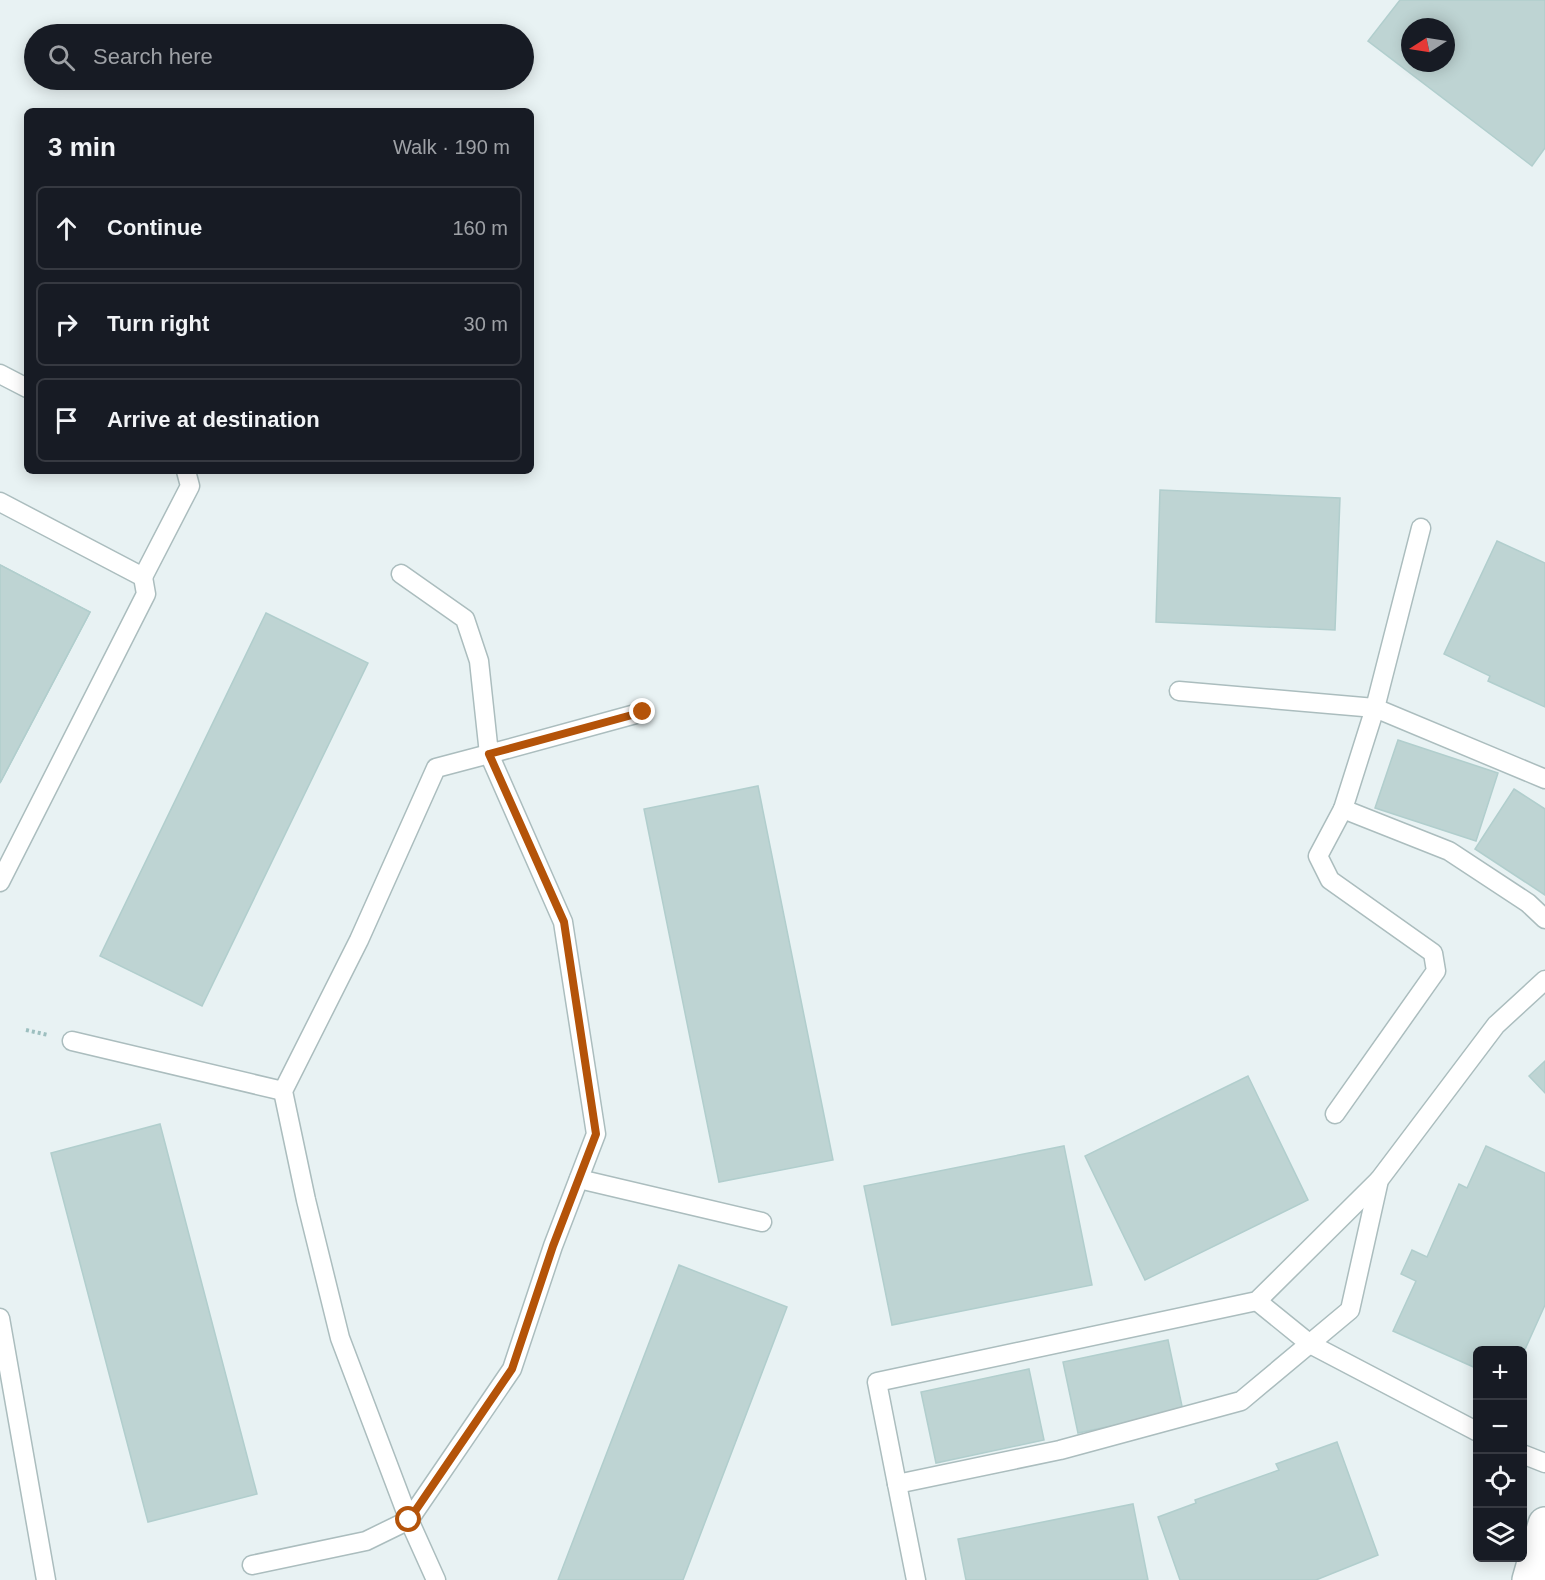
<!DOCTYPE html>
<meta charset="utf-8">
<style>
:root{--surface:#171b24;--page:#242831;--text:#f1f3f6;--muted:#9ea1a6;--line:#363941}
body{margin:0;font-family:Helvetica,sans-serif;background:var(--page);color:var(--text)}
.controls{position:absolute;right:18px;bottom:18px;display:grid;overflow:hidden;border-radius:9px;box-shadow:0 3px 15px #0003}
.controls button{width:54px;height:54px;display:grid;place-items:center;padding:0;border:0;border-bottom:2px solid var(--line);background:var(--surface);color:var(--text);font:30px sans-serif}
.compass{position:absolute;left:1401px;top:18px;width:54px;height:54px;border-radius:50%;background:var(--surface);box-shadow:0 3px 15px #0003;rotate:258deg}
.stop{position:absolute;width:18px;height:18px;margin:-14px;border:4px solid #b45309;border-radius:50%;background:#fff}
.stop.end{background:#b45309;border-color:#fff;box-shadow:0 2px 6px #0008}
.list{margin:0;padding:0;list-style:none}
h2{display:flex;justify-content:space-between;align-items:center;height:78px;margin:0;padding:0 24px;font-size:26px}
h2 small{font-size:20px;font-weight:400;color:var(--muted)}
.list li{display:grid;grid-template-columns:39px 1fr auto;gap:18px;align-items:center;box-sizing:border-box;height:84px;margin:0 12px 12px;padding:0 12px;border:2px solid var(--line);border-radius:9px}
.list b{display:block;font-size:22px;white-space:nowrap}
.list em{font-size:20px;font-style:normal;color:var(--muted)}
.icon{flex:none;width:33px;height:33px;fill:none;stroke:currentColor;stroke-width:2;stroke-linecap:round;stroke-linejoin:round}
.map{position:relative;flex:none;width:1545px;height:1580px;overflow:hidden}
.search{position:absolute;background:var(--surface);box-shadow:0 3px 15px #0003;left:24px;top:24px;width:510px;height:66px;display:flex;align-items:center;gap:15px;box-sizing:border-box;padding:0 21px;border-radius:33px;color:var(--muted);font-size:22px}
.panel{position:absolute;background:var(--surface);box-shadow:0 3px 15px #0003;left:24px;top:108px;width:510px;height:366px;border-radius:9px}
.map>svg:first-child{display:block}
.building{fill:#bed4d3;stroke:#b1cecd;stroke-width:1.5;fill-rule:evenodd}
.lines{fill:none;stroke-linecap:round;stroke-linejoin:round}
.service-casing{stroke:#abbdbe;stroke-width:21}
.tertiary-casing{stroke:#abbdbe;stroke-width:36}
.path{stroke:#9dbfbf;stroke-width:4;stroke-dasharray:3 3;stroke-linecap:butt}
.service{stroke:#fff;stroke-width:18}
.tertiary{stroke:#fff;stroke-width:33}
.route{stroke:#b45309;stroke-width:8}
</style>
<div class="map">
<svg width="1545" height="1580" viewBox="0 0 1545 1580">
<rect width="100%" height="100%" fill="#e8f2f3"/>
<g class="building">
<path d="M1400 0H1545V148L1532 166 1368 41ZM1410 27H1446V63H1410Z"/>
<polygon points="1160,490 1340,498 1335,630 1156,622"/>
<polygon points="1497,541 1545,563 1545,707 1488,681 1490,676 1444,654"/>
<polygon points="0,565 90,612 0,783"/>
<polygon points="0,565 90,612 0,783"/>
<polygon points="266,613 368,663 202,1006 100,956"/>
<polygon points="1398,740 1498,773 1476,841 1375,808"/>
<polygon points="758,786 833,1160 719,1182 644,809"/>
<polygon points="1514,789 1545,809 1545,895 1475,849"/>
<polygon points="1545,1061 1545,1093 1529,1076"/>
<polygon points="1248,1076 1308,1200 1145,1280 1085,1156"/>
<polygon points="160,1124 257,1494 148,1522 51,1153"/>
<polygon points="1064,1146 1092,1285 892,1325 864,1186"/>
<polygon points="1486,1146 1545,1173 1545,1305 1522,1356 1522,1350 1478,1350 1478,1369 1393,1331 1416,1281 1401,1274 1412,1250 1427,1257 1459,1184 1467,1188"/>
<polygon points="679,1265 787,1307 683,1580 558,1580"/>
<polygon points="1168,1340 1183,1411 1078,1433 1063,1362"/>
<polygon points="1029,1369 1044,1440 936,1463 921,1392"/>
<polygon points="1337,1442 1378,1555 1316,1580 1180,1580 1158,1517 1196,1503 1195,1500 1279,1470 1276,1464"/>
<polygon points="1133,1504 1148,1580 966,1580 958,1539"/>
</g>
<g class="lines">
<g class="service-casing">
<g id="service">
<polyline points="0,374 27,388"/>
<polyline points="0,502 143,577 146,594 0,882"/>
<polyline points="1421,528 1375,708 1343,809 1449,851 1528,903 1545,919"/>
<polyline points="401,574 465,619 479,661 489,754 643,712"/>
<polyline points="143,577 190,486 186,471"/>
<polyline points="1179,691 1375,708 1545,779"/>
<polyline points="72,1041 283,1091"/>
<polyline points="1335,1114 1436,971 1433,953 1330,880 1318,856 1343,809"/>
<polyline points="579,1179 762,1222"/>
<polyline points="1257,1301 1310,1344 1478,1432"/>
<polyline points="0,1318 46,1580"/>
<polyline points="1522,1454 1545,1463"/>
<polyline points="897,1484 877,1382 1257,1301 1379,1180"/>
<polyline points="252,1565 366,1541 409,1520 512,1369 553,1246 596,1134 563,922 489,754 436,768 359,940 283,1091 306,1200 340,1338 409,1520 436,1580"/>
<polyline points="916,1580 897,1484 1060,1450 1241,1401 1350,1310 1379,1180 1496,1025 1545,980"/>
</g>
</g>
<g class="tertiary-casing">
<polyline id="tertiary" points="1529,1580 1545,1524"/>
</g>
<polyline class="path" points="26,1030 48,1035"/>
<use href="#service" class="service"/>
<use href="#tertiary" class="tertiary"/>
</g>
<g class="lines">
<polyline class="route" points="409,1520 512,1369 553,1246 596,1134 564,922 489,754 643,712"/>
</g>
</svg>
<div class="controls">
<button>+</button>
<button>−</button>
<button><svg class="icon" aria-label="locate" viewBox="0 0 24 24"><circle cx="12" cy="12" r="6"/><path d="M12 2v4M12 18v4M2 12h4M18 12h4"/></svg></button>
<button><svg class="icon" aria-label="layers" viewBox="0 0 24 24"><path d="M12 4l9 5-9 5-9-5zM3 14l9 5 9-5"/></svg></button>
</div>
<svg class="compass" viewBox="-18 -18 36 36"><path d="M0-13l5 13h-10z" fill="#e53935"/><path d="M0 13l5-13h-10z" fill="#9ea1a6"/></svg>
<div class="stop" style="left:409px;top:1520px"></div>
<div class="stop end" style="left:643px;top:712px"></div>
<div class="search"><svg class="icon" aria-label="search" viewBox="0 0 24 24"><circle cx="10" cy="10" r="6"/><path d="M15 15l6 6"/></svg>Search here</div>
<section class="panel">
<h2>3 min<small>Walk · 190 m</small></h2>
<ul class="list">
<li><svg class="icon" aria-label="ahead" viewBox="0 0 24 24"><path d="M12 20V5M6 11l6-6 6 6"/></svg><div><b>Continue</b></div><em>160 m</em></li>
<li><svg class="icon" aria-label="right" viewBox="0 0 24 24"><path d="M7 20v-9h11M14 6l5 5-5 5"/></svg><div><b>Turn right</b></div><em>30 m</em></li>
<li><svg class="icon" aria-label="arrive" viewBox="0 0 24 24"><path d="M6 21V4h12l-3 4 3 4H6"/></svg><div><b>Arrive at destination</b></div></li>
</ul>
</section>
</div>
